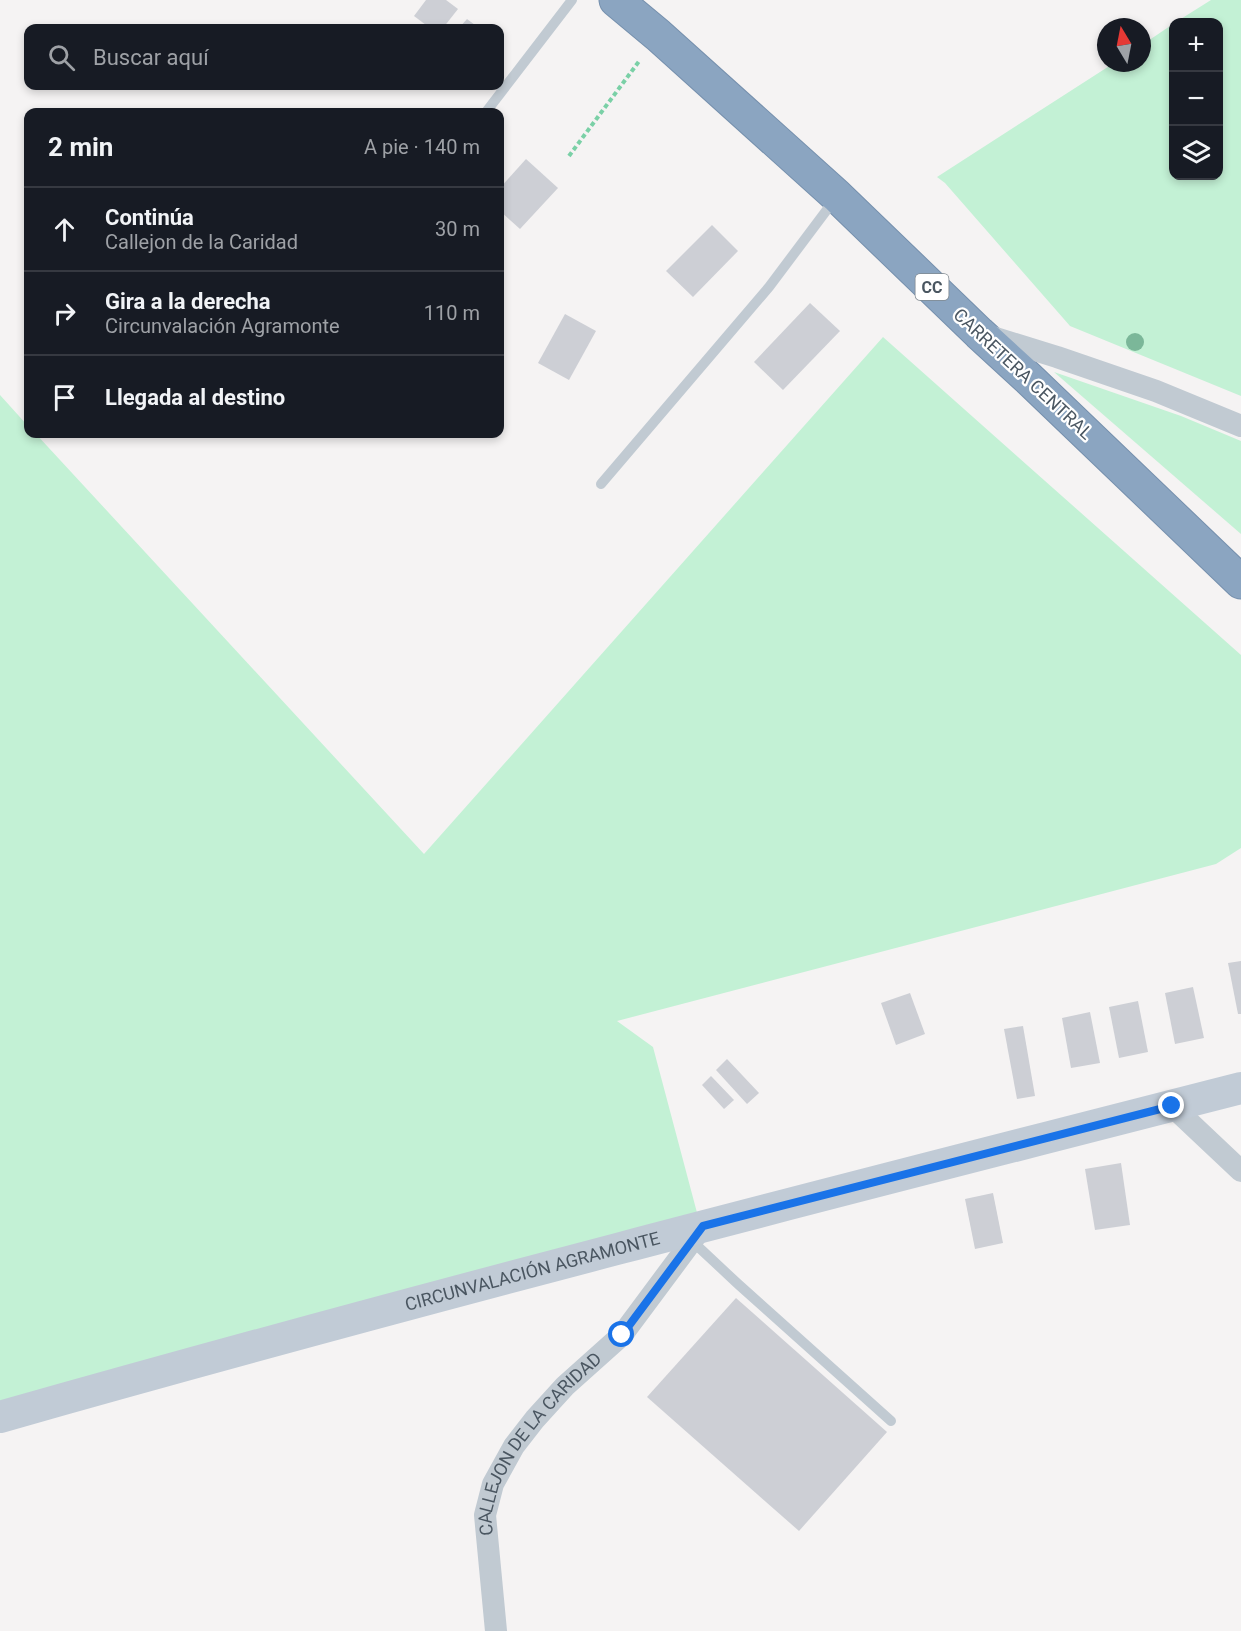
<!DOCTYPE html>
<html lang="es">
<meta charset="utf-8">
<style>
:root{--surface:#171b24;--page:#242831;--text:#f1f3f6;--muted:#9ea1a6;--line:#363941}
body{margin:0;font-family:Roboto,sans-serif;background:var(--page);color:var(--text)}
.controls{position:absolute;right:18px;top:18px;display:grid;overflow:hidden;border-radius:12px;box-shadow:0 3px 9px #0003}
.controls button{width:54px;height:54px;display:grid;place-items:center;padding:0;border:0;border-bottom:2px solid var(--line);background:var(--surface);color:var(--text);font:30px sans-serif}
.compass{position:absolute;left:1097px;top:18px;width:54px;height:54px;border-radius:50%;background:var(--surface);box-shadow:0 3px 9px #0003;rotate:350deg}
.stop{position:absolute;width:18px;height:18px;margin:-14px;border:4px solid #1a73e8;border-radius:50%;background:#fff}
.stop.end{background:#1a73e8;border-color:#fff;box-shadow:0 2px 6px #0008}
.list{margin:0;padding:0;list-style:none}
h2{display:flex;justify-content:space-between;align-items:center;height:78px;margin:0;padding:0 24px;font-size:26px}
h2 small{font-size:20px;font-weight:400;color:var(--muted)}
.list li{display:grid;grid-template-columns:39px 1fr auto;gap:18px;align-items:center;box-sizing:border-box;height:84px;padding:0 24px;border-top:2px solid var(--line)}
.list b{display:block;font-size:22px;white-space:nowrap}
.list p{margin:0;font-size:20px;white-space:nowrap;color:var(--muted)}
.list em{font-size:20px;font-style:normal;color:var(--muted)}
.icon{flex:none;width:33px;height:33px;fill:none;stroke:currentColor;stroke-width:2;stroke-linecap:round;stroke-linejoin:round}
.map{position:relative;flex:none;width:1241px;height:1631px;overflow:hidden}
.search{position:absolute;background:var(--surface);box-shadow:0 3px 9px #0003;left:24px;top:24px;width:480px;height:66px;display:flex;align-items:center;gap:15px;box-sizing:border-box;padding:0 21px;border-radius:12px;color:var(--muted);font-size:22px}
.panel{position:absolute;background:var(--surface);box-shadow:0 3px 9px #0003;left:24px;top:108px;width:480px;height:330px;border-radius:12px}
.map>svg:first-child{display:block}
.green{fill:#c3f1d5}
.building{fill:#cdcfd5}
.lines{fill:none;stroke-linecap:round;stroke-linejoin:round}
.highway-casing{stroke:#7690ad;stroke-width:35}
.path{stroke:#7ad0a6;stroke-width:4;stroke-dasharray:4.5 3;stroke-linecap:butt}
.lane{stroke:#c1cad2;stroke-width:10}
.street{stroke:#c1cad2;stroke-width:22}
.secondary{stroke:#c1cbd6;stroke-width:32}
.highway{stroke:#8ba5c1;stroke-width:33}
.tree{fill:#7bb799}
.route{stroke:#1a73e8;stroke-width:8}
.labels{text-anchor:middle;stroke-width:4.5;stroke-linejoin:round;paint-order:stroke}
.shield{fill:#fff;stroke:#808990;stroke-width:1.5}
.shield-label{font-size:16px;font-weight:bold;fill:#4a5661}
.street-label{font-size:18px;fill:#4a5661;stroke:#fff}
</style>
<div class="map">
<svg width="1241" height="1631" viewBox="0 0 1241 1631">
<rect width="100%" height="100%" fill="#f5f3f3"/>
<g class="green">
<polygon points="1211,0 1241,0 1241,396 1070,326 945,183 937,177 1114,63 1142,63 1142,45 1173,24 1174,176 1218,176 1218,22 1176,22"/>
<polygon points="883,337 1241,655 1241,848 1216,864 617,1021 653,1047 700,1224 0,1414 0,395 28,426 28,434 36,434 424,854"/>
<polygon points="1054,372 1181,416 1241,441 1241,534"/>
</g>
<g class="building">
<polygon points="426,0 446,0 458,9 443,28 430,28 414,16"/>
<polygon points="467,19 479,28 459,28"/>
<polygon points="526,159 558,188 520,229 500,211 500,188"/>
<polygon points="712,225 738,251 693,297 666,271"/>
<polygon points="810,303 840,331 783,390 754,362"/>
<polygon points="565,314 596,331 569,380 538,363"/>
<polygon points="1241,961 1241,1014 1238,1014 1228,963"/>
<polygon points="1193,987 1204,1038 1175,1044 1165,993"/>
<polygon points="910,993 925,1034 896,1045 881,1003"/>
<polygon points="1138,1001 1148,1052 1119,1058 1109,1007"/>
<polygon points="1090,1012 1100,1063 1071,1068 1062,1018"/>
<polygon points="1023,1026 1035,1096 1017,1099 1004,1029"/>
<polygon points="727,1059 759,1093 747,1104 716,1070"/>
<polygon points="711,1076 734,1100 724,1109 702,1085"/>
<polygon points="1121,1163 1130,1225 1095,1230 1085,1169"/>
<polygon points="993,1193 1003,1243 975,1249 965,1199"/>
<polygon points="736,1298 887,1432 799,1531 647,1397"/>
</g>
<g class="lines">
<g class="highway-casing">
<polyline id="highway" points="616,0 658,35 837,196 979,333 1027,377 1241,582"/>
</g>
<polyline class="path" points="569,156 640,60"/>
<g class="lane">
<polyline points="486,112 572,0"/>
<polyline points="601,484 769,287 835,199"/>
<polyline points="692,1241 738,1284 891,1421"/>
</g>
<g class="street">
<polyline points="986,335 1057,357 1156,391 1241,426"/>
<polyline points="1172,1106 1241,1171"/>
<path id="s1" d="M496 1631 485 1515 493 1484 514 1446 535 1419 565 1386 622 1335 703 1226"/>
</g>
<path class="secondary" id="s2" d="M0 1417C412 1300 826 1194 1241 1088"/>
<use href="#highway" class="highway"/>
</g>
<circle class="tree" cx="1135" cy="342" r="9"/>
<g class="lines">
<polyline class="route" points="622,1335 703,1226 1172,1106"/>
</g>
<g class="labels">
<rect class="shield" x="915.5" y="274" width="33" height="26" rx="4.5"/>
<g class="shield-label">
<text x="932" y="293">CC</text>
</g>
<g class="street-label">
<text transform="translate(1023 374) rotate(43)" y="6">CARRETERA CENTRAL</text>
<text dy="6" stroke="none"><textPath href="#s2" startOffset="552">CIRCUNVALACIÓN AGRAMONTE</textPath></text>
<text dy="6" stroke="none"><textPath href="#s1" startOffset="206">CALLEJON DE LA CARIDAD</textPath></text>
</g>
</g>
</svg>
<div class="controls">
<button>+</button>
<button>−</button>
<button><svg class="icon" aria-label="layers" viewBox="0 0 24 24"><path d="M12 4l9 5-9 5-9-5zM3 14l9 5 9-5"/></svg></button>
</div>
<svg class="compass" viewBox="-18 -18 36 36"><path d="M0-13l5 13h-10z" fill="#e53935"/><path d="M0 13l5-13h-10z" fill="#9ea1a6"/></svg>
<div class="stop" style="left:622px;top:1335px"></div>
<div class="stop end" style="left:1172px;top:1106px"></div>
<div class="search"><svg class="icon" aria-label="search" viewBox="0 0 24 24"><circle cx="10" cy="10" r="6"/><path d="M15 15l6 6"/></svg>Buscar aquí</div>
<section class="panel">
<h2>2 min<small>A pie · 140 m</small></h2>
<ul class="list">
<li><svg class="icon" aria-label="ahead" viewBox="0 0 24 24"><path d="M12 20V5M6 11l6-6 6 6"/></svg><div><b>Continúa</b><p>Callejon de la Caridad</p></div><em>30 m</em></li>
<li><svg class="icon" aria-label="right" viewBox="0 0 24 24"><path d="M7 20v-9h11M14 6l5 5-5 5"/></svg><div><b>Gira a la derecha</b><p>Circunvalación Agramonte</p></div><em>110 m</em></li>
<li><svg class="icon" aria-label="arrive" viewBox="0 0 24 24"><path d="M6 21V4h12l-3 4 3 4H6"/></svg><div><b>Llegada al destino</b></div></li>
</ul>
</section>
</div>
